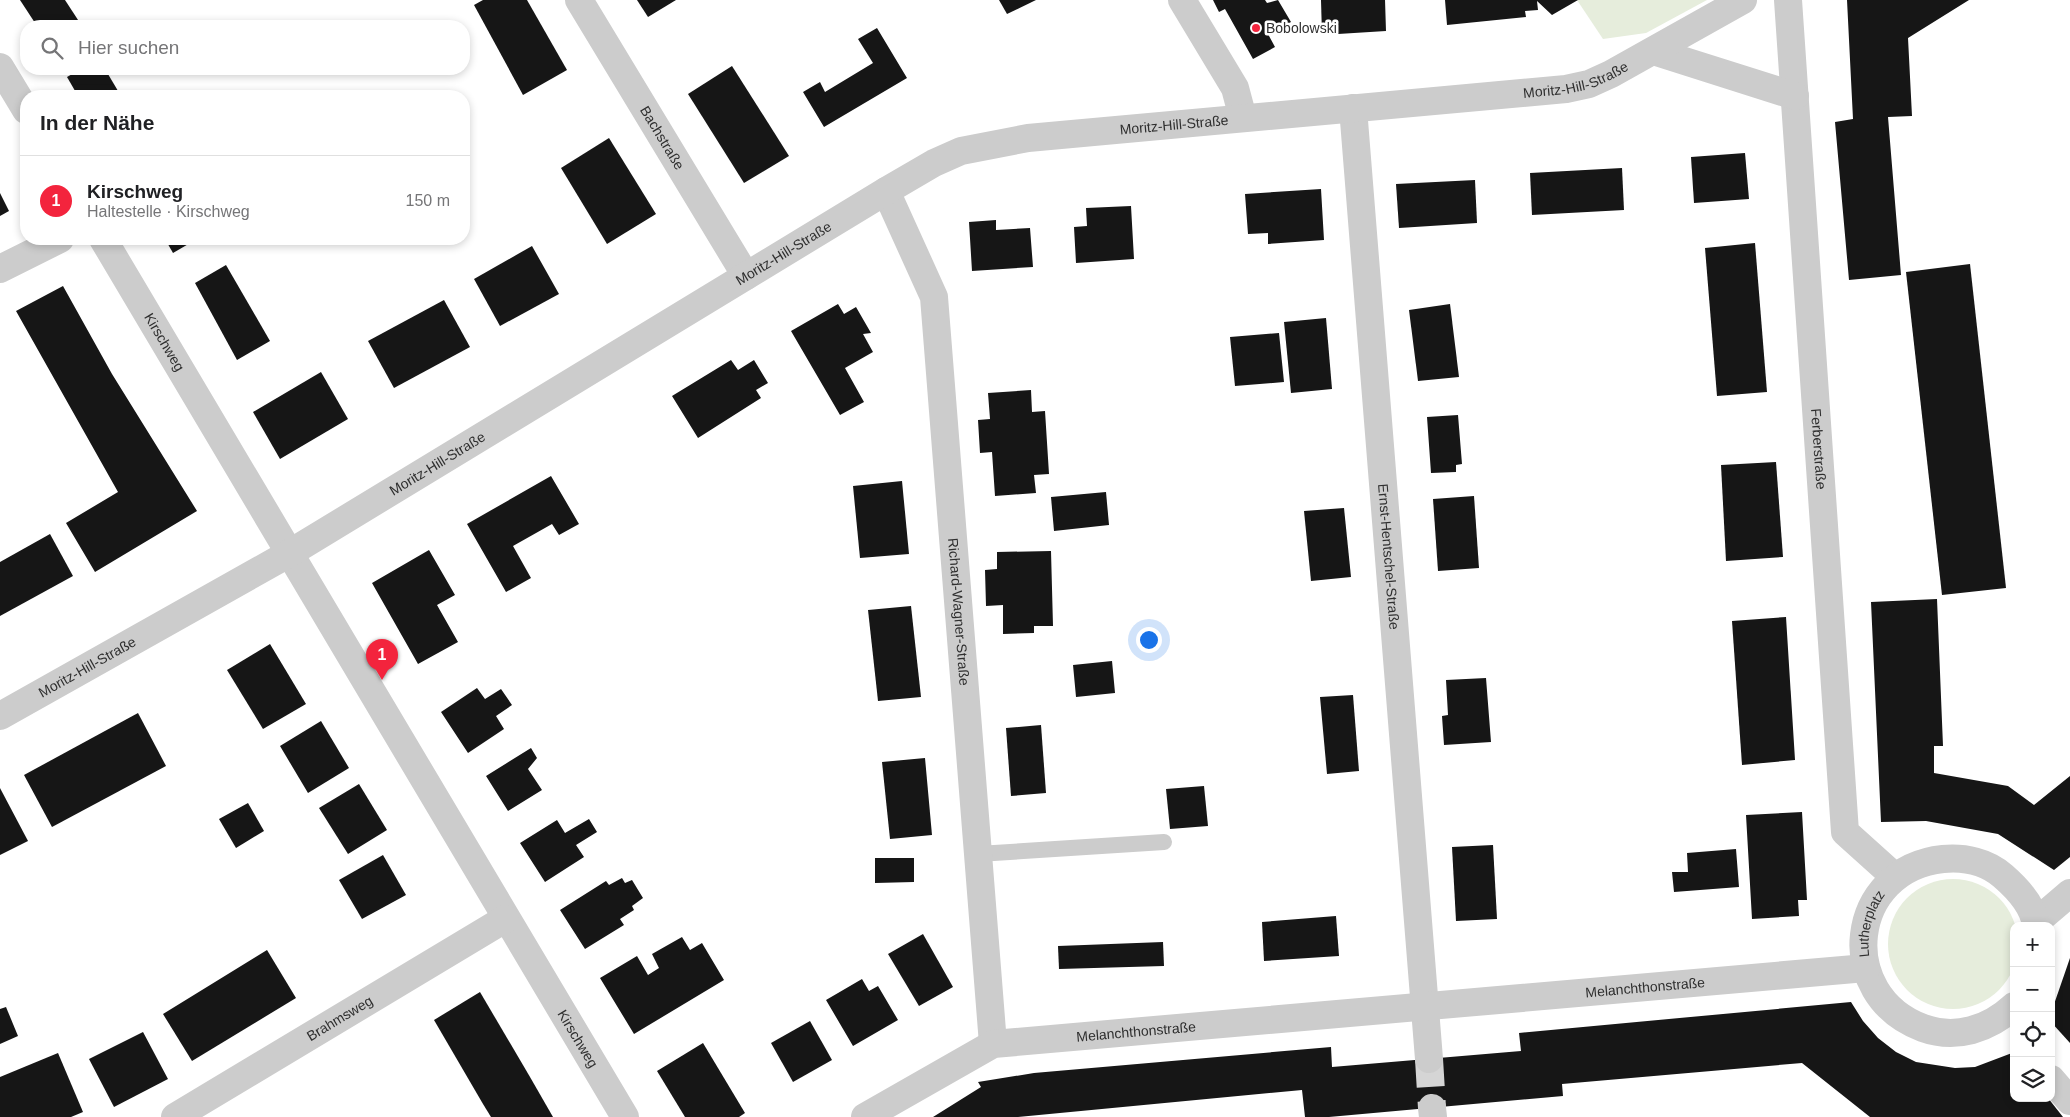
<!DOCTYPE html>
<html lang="de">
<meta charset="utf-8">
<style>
:root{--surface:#fff;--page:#f6f6f6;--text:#202124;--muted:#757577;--line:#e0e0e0;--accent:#f3243d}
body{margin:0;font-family:Helvetica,sans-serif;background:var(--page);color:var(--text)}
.controls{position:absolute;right:15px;bottom:15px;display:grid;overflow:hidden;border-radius:10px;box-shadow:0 2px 8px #0003}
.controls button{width:45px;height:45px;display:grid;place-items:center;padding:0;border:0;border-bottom:1px solid var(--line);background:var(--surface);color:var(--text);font:25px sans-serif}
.you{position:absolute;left:1148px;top:639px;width:18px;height:18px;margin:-12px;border:4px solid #fff;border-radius:50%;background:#1a73e8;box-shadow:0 0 0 8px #1a73e833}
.badge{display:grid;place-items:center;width:32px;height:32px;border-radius:50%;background:var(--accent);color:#fff;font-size:16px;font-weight:700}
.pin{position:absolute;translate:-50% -41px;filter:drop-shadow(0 1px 2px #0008)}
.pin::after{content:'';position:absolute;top:26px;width:18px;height:15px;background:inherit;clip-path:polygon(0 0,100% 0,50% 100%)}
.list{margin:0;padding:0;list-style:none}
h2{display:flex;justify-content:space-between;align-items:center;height:65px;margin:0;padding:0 20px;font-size:21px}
h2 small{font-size:16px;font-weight:400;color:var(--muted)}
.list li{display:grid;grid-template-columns:32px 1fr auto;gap:15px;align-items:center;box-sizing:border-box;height:90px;padding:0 20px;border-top:1px solid var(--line)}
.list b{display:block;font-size:19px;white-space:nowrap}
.list p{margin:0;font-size:16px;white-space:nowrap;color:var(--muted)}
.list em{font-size:16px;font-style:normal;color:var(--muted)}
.icon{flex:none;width:28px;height:28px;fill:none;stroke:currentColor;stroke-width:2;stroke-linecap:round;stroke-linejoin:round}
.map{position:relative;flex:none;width:2070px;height:1117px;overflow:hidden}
.search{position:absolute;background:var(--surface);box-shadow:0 2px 8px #0003;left:20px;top:20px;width:450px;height:55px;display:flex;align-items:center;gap:12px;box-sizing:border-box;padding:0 18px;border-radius:20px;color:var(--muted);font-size:19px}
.panel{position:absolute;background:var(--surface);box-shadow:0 2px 8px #0003;left:20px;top:90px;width:450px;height:155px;border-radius:20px}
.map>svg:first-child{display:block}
.green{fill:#e6eddc}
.building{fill:#161616}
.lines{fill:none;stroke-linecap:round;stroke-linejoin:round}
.street-tunnel{stroke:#d5d5d5;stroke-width:28;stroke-dasharray:28 14;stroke-linecap:butt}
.lane{stroke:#ccc;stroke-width:16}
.street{stroke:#ccc;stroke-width:28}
.poi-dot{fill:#f3243d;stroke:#fff;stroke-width:2}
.labels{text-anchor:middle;stroke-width:5;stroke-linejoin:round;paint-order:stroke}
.poi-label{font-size:14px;fill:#2f2f2f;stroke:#fff;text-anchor:start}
.street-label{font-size:14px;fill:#2f2f2f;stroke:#fff}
</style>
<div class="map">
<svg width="2070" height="1117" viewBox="0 0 2070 1117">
<rect width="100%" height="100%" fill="#fff"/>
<g class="green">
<polygon points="1577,0 1707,0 1646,33 1603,39"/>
<circle cx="1953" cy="944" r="65"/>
</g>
<g class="building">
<polygon points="20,0 65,0 80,23 75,26 37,26"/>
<polygon points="483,0 527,0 567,70 523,95 474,5"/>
<polygon points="637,0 676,0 648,17"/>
<polygon points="999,0 1036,0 1007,14"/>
<polygon points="1213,0 1265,0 1267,3 1278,0 1291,22 1268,34 1275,47 1253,59 1225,9 1219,12"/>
<polygon points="1321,0 1385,0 1386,31 1322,35"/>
<polygon points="1445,0 1578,0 1552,15 1537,1 1538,10 1525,11 1526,17 1447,25"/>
<polygon points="1847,0 1969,0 1908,38 1912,116 1888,117 1901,275 1849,280 1835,122 1853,119"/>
<polygon points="877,28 907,78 824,127 803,92 820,82 825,92 873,63 858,39"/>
<polygon points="732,66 789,156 744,183 688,94"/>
<polygon points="81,69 105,69 121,96 78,96 67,77"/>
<polygon points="609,138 656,214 607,244 561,168"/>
<polygon points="1745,153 1749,199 1694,203 1691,157"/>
<polygon points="1622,168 1624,210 1532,215 1530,173"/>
<polygon points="1475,180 1477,223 1399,228 1396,184"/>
<polygon points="1321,189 1324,240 1268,244 1268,233 1248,234 1245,194"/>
<polygon points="0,193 9,211 0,216"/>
<polygon points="1131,206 1134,259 1076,263 1074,227 1087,226 1086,208"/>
<polygon points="996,220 996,230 1030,228 1033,267 972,271 969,222"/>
<polygon points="165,239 197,239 173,253"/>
<polygon points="1755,243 1767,392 1717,396 1705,248"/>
<polygon points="532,246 559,294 500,326 474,279"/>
<polygon points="1970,264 2006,588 1942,595 1906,272"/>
<polygon points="226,265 270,341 237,360 195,283"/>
<polygon points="63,286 112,374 197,511 95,572 66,523 118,492 16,311"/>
<polygon points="444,300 470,347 394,388 368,341"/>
<polygon points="838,304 844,314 856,307 871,333 863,334 873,352 845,368 864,402 840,415 791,331"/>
<polygon points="1450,304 1459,377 1418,381 1409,310"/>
<polygon points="1326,318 1332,389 1291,393 1284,322"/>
<polygon points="1279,333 1284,382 1235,386 1230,337"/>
<polygon points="731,360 738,370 754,360 768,383 756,390 761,398 698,438 672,396"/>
<polygon points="321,372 348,419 280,459 253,412"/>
<polygon points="1031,390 1032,412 1045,411 1049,474 1034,475 1036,493 995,496 992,452 980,453 978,420 990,419 988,393"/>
<polygon points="1458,415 1462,464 1456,465 1456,472 1431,473 1427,417"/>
<polygon points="1776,462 1783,557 1726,561 1721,465"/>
<polygon points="551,476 579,524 559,535 552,524 513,546 531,578 506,592 467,524"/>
<polygon points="902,481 909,554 860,558 853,486"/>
<polygon points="1106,492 1109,525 1054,531 1051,497"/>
<polygon points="1474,496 1479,568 1438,571 1433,499"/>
<polygon points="1344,508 1351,577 1311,581 1304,511"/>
<polygon points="50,534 73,576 0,616 0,562"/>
<polygon points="429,550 455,595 437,605 458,642 418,664 372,583"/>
<polygon points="1051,551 1053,626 1034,626 1034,633 1003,634 1003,605 986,606 985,570 997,569 997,552"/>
<polygon points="1937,599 1943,746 1934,746 1934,773 2008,786 2034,805 2070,776 2070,857 2054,870 1998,834 1926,821 1881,822 1871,602"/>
<polygon points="911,606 921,697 878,701 868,610"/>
<polygon points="1786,617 1795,760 1742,765 1732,621"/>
<polygon points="270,644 306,704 263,729 227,670"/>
<polygon points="1112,661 1115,693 1076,697 1073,665"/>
<polygon points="1486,678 1491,742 1444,745 1442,716 1448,715 1446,680"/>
<polygon points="477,688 485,699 501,689 512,705 496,716 504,729 468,753 441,712"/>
<polygon points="1353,695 1359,771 1327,774 1320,697"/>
<polygon points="138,713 166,766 52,827 24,775"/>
<polygon points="321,721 349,768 308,793 280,746"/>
<polygon points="1041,725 1046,793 1011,796 1006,728"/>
<polygon points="531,748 537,758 528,769 542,790 508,811 486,776"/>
<polygon points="925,758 932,835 890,839 882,762"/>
<polygon points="359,784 387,830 348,854 319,808"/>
<polygon points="1204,786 1208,826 1170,829 1166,789"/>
<polygon points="0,788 28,841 0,855"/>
<polygon points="248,803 264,831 236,848 219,819"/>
<polygon points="1802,812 1807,900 1798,900 1799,916 1752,919 1746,815"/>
<polygon points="589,819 597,832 576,845 584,857 545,882 520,843 557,820 565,833"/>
<polygon points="1493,845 1497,919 1456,921 1452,847"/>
<polygon points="1736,849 1739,887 1674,892 1672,872 1688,872 1687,853"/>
<polygon points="383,855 406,895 362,919 339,880"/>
<polygon points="875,858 914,858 914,882 875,883"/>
<polygon points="622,878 625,883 632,880 643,898 632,906 634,910 620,919 624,925 585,949 560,910 606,881 609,885"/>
<polygon points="1336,916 1339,956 1264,961 1262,922"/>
<polygon points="923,934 953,987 919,1006 888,954"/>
<polygon points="682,937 690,950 702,943 724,980 634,1034 600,978 637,956 648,975 659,968 652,954"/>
<polygon points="1163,942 1164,966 1059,969 1058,946"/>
<polygon points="267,950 296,998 192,1061 163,1014"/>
<polygon points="2070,958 2070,1043 2051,1022 2051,1013"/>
<polygon points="862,979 869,991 878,986 898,1020 853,1046 826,1000"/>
<polygon points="480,992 530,1077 553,1117 491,1117 483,1104 434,1020"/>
<polygon points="1851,1002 1863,1021 1878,1038 1896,1052 1916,1062 1955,1068 1975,1067 2012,1053 2014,1056 2014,1098 2048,1098 2063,1117 1870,1117 1802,1063 1562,1084 1563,1096 1329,1117 1305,1117 1302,1090 1018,1117 933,1117 981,1087 978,1082 1034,1073 1331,1047 1332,1067 1521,1051 1519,1033"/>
<polygon points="6,1007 18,1036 0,1044 0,1009"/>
<polygon points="810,1021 832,1060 793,1082 771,1043"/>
<polygon points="143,1032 168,1079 114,1107 89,1059"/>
<polygon points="703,1043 745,1113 739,1117 685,1117 657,1071"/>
<polygon points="58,1053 83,1112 71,1117 0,1117 0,1077"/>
</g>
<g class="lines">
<polyline class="street-tunnel" points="1429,1059 1432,1108"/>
<polyline class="lane" points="978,854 1164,842"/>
<g class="street">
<path id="s1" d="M579 0 746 276"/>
<polyline points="1182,0 1235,88 1243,118"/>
<path id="s2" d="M1788 0 1845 832 1895 877"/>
<polyline points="1653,51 1795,96"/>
<polyline points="0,67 26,110"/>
<path id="s3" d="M1353 108 1429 1059"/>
<path id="s4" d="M886 191 934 297 993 1044"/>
<path id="s5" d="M103 239C278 531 449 826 625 1117"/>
<polyline points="0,269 60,239"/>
<path id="s6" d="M0 716 290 553 886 191 934 163 961 151 1028 138 1566 89 1589 84 1611 74 1743 0"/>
<polyline points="2036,922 2070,893"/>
<path id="s7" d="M2014 1006C1989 1029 1956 1040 1923 1028 1834 995 1848 869 1943 859 1965 857 1987 862 2003 876 2018 889 2034 906 2036 926"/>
<polyline points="2051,1079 2070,1101"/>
<polyline points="1432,1108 1433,1117"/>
<path id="s8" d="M175 1117 505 919"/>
<path id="s9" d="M865 1117 993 1044 1866 968"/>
</g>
</g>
<circle class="poi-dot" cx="1256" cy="28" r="5"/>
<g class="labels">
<g class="poi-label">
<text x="1266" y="33">Bobolowski</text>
</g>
<g class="street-label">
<text dy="5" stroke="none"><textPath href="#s6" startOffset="1735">Moritz-Hill-Straße</textPath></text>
<text dy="5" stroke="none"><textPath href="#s6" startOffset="1330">Moritz-Hill-Straße</textPath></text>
<text dy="5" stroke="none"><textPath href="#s1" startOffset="161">Bachstraße</textPath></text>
<text dy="5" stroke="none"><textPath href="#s6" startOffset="910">Moritz-Hill-Straße</textPath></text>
<text dy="5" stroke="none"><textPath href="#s5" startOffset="120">Kirschweg</textPath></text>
<text dy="5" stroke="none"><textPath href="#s2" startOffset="450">Ferberstraße</textPath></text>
<text dy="5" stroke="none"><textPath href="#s6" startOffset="505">Moritz-Hill-Straße</textPath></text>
<text dy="5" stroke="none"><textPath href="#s3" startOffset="450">Ernst-Hentschel-Straße</textPath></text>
<text dy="5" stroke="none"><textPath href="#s4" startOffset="432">Richard-Wagner-Straße</textPath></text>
<text dy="5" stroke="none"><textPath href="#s6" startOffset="100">Moritz-Hill-Straße</textPath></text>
<text dy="5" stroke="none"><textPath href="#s7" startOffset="230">Lutherplatz</textPath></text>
<text dy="5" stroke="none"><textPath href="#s9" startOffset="802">Melanchthonstraße</textPath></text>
<text dy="5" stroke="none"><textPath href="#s8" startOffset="192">Brahmsweg</textPath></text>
<text dy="5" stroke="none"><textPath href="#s9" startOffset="291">Melanchthonstraße</textPath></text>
<text dy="5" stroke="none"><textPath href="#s5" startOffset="930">Kirschweg</textPath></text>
</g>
</g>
</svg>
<div class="controls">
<button>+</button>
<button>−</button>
<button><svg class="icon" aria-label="locate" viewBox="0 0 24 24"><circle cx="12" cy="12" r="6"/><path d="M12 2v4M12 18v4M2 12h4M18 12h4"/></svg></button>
<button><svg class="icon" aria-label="layers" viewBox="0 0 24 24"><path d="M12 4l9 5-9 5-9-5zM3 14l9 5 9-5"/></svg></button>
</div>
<div class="you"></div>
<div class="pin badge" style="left:382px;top:680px">1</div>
<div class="search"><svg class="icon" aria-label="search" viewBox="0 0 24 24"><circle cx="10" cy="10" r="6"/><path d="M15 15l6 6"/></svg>Hier suchen</div>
<section class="panel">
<h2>In der Nähe<small></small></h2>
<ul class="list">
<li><span class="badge">1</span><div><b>Kirschweg</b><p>Haltestelle · Kirschweg</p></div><em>150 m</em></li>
</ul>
</section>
</div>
